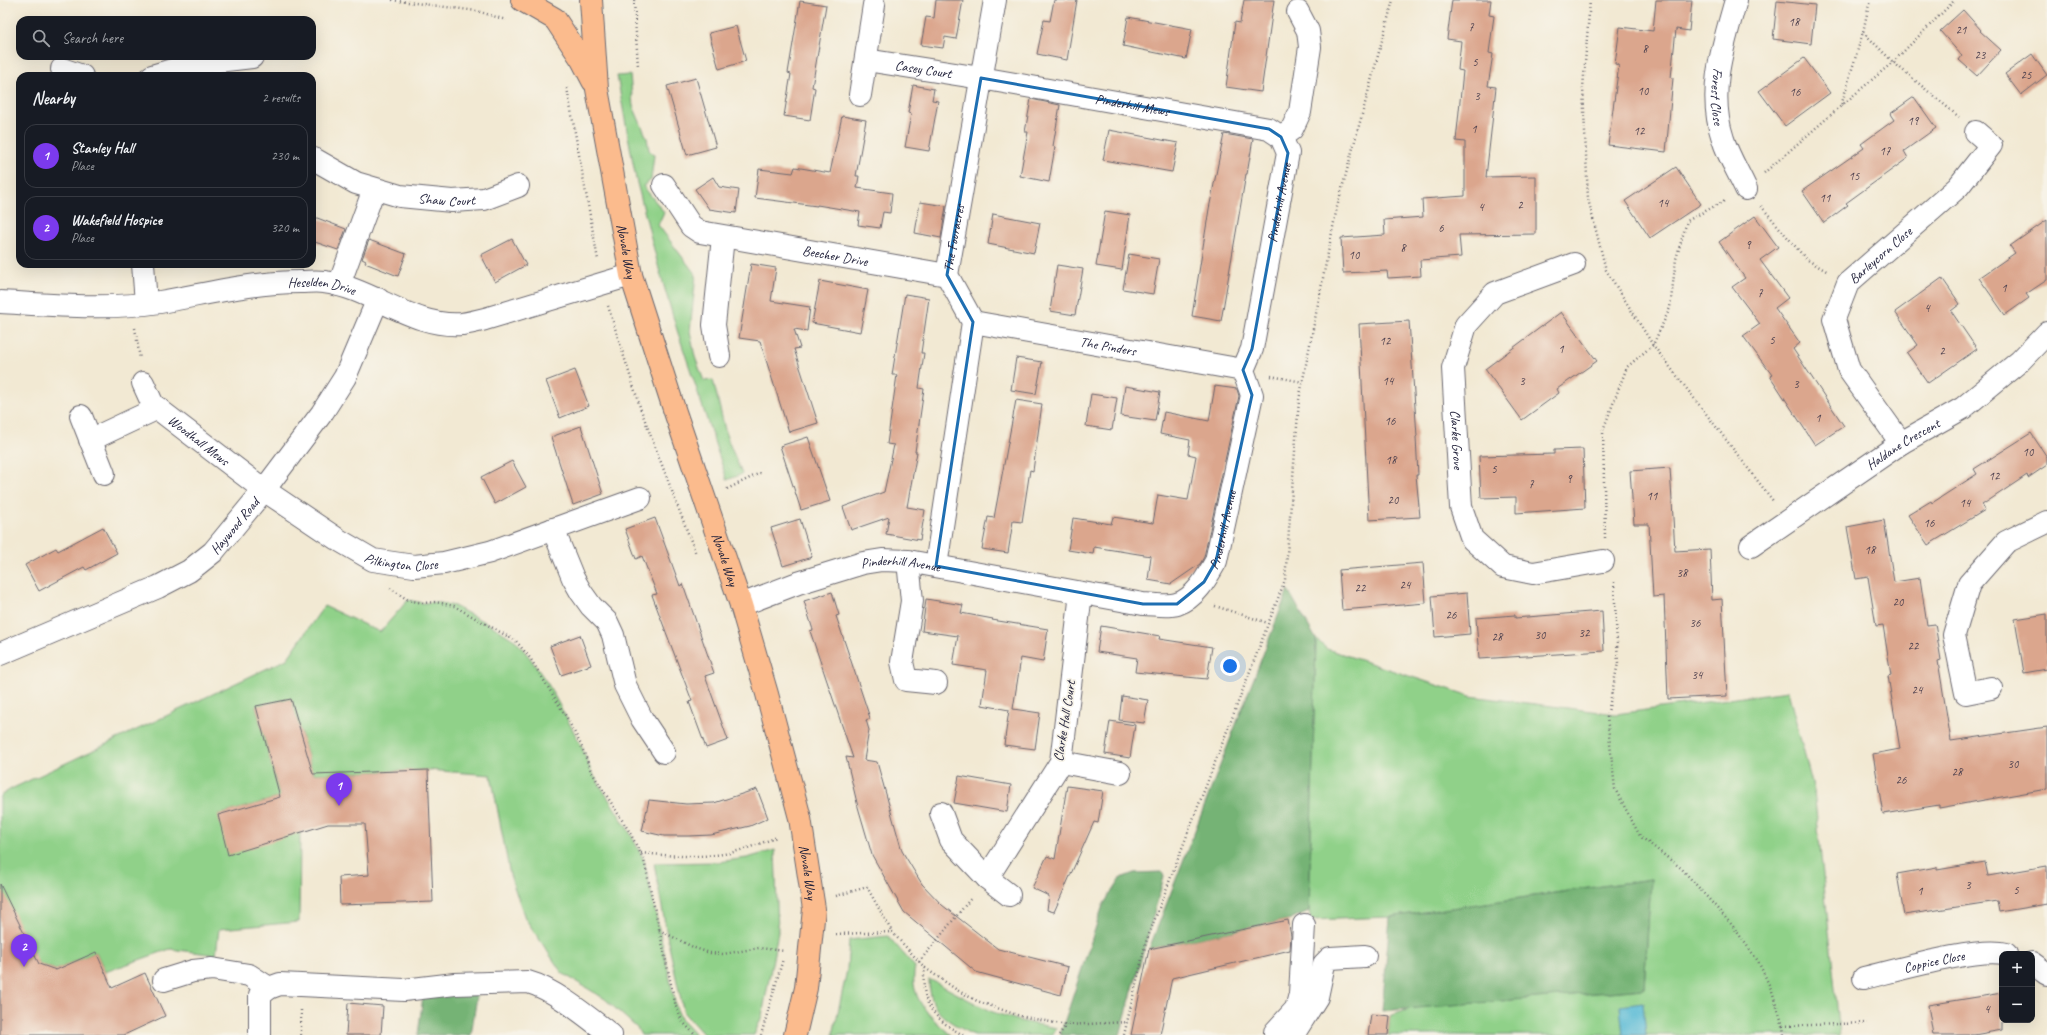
<!DOCTYPE html>
<meta charset="utf-8">
<style>
:root{--surface:#171b24;--page:#20242c;--text:#f1f3f6;--muted:#9ea1a6;--line:#363941;--accent:#7c3aed}
body{margin:0;font-family:Caveat,sans-serif;background:var(--page);color:var(--text)}
.controls{position:absolute;right:12px;bottom:12px;display:grid;overflow:hidden;border-radius:8px;box-shadow:0 4px 16px #0002}
.controls button{width:36px;height:36px;display:grid;place-items:center;padding:0;border:0;border-bottom:1px solid var(--line);background:var(--surface);color:var(--text);font:20px sans-serif}
.you{position:absolute;left:1230px;top:666px;width:14px;height:14px;margin:-10px;border:3px solid #fff;border-radius:50%;background:#1a73e8;box-shadow:0 0 0 6px #1a73e833}
.badge{display:grid;place-items:center;width:26px;height:26px;border-radius:50%;background:var(--accent);color:#fff;font-size:13px;font-weight:700}
.pin{position:absolute;translate:-50% -33px;filter:drop-shadow(0 1px 2px #0008)}
.pin::after{content:'';position:absolute;top:21px;width:14px;height:12px;background:inherit;clip-path:polygon(0 0,100% 0,50% 100%)}
.list{margin:0;padding:0;list-style:none}
h2{display:flex;justify-content:space-between;align-items:center;height:52px;margin:0;padding:0 16px;font-size:17px}
h2 small{font-size:13px;font-weight:400;color:var(--muted)}
.list li{display:grid;grid-template-columns:26px 1fr auto;gap:12px;align-items:center;box-sizing:border-box;height:64px;margin:0 8px 8px;padding:0 8px;border:1px solid var(--line);border-radius:12px}
.list b{display:block;font-size:15px;white-space:nowrap}
.list p{margin:0;font-size:13px;white-space:nowrap;color:var(--muted)}
.list em{font-size:13px;font-style:normal;color:var(--muted)}
.icon{flex:none;width:22px;height:22px;fill:none;stroke:currentColor;stroke-width:2;stroke-linecap:round;stroke-linejoin:round}
.map{position:relative;flex:none;width:2047px;height:1035px;overflow:hidden}
.search{position:absolute;background:var(--surface);box-shadow:0 4px 16px #0002;left:16px;top:16px;width:300px;height:44px;display:flex;align-items:center;gap:10px;box-sizing:border-box;padding:0 14px;border-radius:12px;color:var(--muted);font-size:15px}
.panel{position:absolute;background:var(--surface);box-shadow:0 4px 16px #0002;left:16px;top:72px;width:300px;height:196px;border-radius:12px}
.map>svg:first-child{display:block}
.green{fill:#90d189;stroke:#597a62}
.forest{fill:#74b375;stroke:#4b6a58}
.water{fill:#56bad5;stroke:#3c6e88}
.building{fill:#dba68d}
.lines{fill:none;stroke-linecap:round;stroke-linejoin:round}
.minor-casing{stroke:#6b6870;stroke-width:24}
.major-casing{stroke:#6b6870;stroke-width:24}
.path{stroke:#6b6870;stroke-width:2.5;stroke-dasharray:1 3;stroke-linecap:butt}
.minor{stroke:#fff;stroke-width:22}
.major{stroke:#fbbb8d;stroke-width:22}
.marked{fill:none;stroke:#1f6fb2;stroke-width:3;stroke-linejoin:round}
.labels{text-anchor:middle;stroke-width:3.5;stroke-linejoin:round;paint-order:stroke}
.number-label{font-size:12px;fill:#504350}
.street-label{font-size:14px;fill:#22223b;stroke:#f7f3e8}
</style>
<div class="map">
<svg width="2047" height="1035" viewBox="0 0 2047 1035">
<rect width="100%" height="100%" fill="#f7f3e8"/>
<filter id="ink" filterUnits="userSpaceOnUse"><feTurbulence type="fractalNoise" baseFrequency=".025" numOctaves="2"/><feDisplacementMap in="SourceGraphic" scale="8" xChannelSelector="R" yChannelSelector="G"/><feConvolveMatrix kernelMatrix="1 2 1 2 8 2 1 2 1" color-interpolation-filters="sRGB"/></filter>
<filter id="wash" filterUnits="userSpaceOnUse"><feTurbulence type="fractalNoise" baseFrequency=".012" numOctaves="4" result="noise"/><feDisplacementMap in="SourceGraphic" scale="16" xChannelSelector="R" yChannelSelector="G"/><feGaussianBlur stdDeviation="0.9" result="paint"/><feColorMatrix in="noise" values="0 0 0 0 0 0 0 0 0 0 0 0 0 0 0 0 0 1.4 0 .05"/><feComposite in="paint" operator="in"/></filter>
<g filter="url(#wash)">
<rect width="100%" height="100%" fill="#f2e9d3"/>
<g class="green">
<polygon points="630,75 633,106 647,138 649,150 654,155 651,180 643,186 664,212 658,225 696,275 690,331 695,357 704,381 713,380 727,438 742,474 727,480 677,330 659,269 636,179 617,76"/>
<polygon points="408,600 423,603 436,602 454,606 494,627 516,641 530,658 548,684 581,745 591,771 629,831 644,860 676,1007 682,1021 695,1035 641,1035 637,1028 605,999 562,973 525,918 510,875 491,775 428,770 313,774 291,699 256,706 280,797 218,815 300,832 299,922 219,929 216,955 170,949 105,972 96,952 56,970 39,964 0,897 0,796 11,789 287,659 324,606 380,632"/>
<polygon points="1316,639 1327,649 1470,696 1616,714 1788,691 1814,791 1840,1035 1388,1035 1390,1016 1412,1008 1644,989 1651,879 1390,917 1311,920 1309,911"/>
<polygon points="775,850 778,932 762,1016 754,1035 704,1035 684,1013 669,946 654,863 718,862 747,858"/>
<path d="M888 936 915 967C908 998 930 1017 951 1035H833L847 970 849 940Z"/>
<path d="M929 979 990 1011 1020 1021 1056 1028 1053 1035H975L969 1033C942 1017 930 1012 929 979Z"/>
</g>
<g class="forest">
<polygon points="1288,590 1316,639 1309,911 1288,920 1149,949"/>
<polygon points="1162,872 1164,877 1120,1035 1060,1035 1103,905 1121,878 1134,873"/>
<polygon points="1651,879 1644,989 1382,1011 1390,917"/>
<polygon points="449,991 477,996 471,1035 418,1035 423,996"/>
</g>
<polygon class="water" points="1643,1003 1646,1035 1623,1035 1620,1006"/>
<g id="blocks">
<g class="building">
<polygon points="936,0 963,0 956,39 945,37 943,48 921,45 926,17 934,18"/>
<polygon points="1054,0 1077,0 1067,60 1037,54 1044,20 1050,21"/>
<polygon points="1244,0 1274,0 1261,92 1226,87 1235,22 1240,23"/>
<polygon points="1452,0 1491,0 1489,15 1494,16 1489,53 1493,54 1488,86 1496,87 1486,177 1536,176 1536,234 1459,235 1461,257 1420,260 1421,276 1388,278 1387,271 1343,273 1341,238 1385,235 1384,220 1423,217 1422,199 1465,196 1465,142 1456,141 1463,71 1458,70 1461,41 1447,39"/>
<polygon points="1656,0 1692,0 1689,31 1676,29 1671,78 1673,78 1666,152 1608,145 1619,65 1615,64 1620,27 1653,31"/>
<polygon points="800,1 826,5 812,87 815,88 810,120 784,116 791,74 788,73"/>
<polygon points="1777,1 1815,5 1811,44 1773,39"/>
<polygon points="1963,10 1981,30 1980,31 2001,50 1977,76 1959,60 1962,56 1940,31"/>
<polygon points="1128,17 1192,29 1186,59 1123,46"/>
<polygon points="736,26 746,61 719,69 709,33"/>
<polygon points="2032,54 2047,75 2021,95 2005,74"/>
<polygon points="1804,58 1830,93 1785,126 1759,91"/>
<polygon points="696,78 716,147 687,155 667,86"/>
<polygon points="913,85 934,89 932,100 938,101 929,151 905,147 911,114 908,113"/>
<polygon points="1914,97 1936,128 1904,151 1908,158 1846,203 1848,205 1824,223 1802,191 1864,148 1861,144 1894,120 1890,114"/>
<polygon points="1031,99 1060,105 1053,146 1055,147 1049,182 1020,176 1028,132 1025,132"/>
<polygon points="842,116 866,120 856,176 859,176 857,188 892,193 890,213 883,212 880,228 858,225 860,212 817,205 817,206 755,198 759,169 793,173 795,167 830,173"/>
<polygon points="1109,130 1178,143 1172,172 1103,160"/>
<polygon points="1224,134 1253,139 1247,174 1246,174 1221,321 1192,316 1209,209"/>
<polygon points="1676,167 1701,204 1650,238 1625,201"/>
<polygon points="713,177 719,187 739,190 736,213 709,209 695,189"/>
<polygon points="920,202 946,206 941,238 915,233"/>
<polygon points="1105,211 1130,215 1122,270 1096,266"/>
<polygon points="993,214 1040,223 1034,253 988,244"/>
<polygon points="312,216 346,229 338,250 312,241"/>
<polygon points="1755,216 1778,247 1760,260 1788,298 1775,308 1800,343 1793,349 1844,426 1815,445 1770,376 1772,375 1743,336 1760,324 1732,287 1745,278 1719,242"/>
<polygon points="2047,220 2047,280 2026,294 2029,298 2005,315 1979,278 2015,253 2010,246"/>
<polygon points="512,239 526,265 495,282 481,255"/>
<polygon points="369,240 406,254 398,276 365,263 366,261 362,259"/>
<polygon points="1129,254 1159,259 1153,294 1123,289"/>
<polygon points="751,264 776,268 771,301 810,307 807,331 794,329 800,348 794,349 818,423 789,432 760,341 739,338"/>
<polygon points="1057,265 1083,269 1075,315 1050,311"/>
<polygon points="1942,278 1960,304 1951,311 1977,349 1928,383 1907,353 1918,345 1895,312"/>
<polygon points="820,281 868,290 860,332 812,323"/>
<polygon points="905,294 929,298 921,353 924,353 919,388 924,389 915,452 917,452 907,507 925,510 920,540 886,534 889,517 851,530 843,507 884,492 894,445 887,444 897,375 892,375"/>
<polygon points="1561,312 1597,361 1557,389 1559,393 1522,420 1485,369"/>
<polygon points="1409,321 1417,436 1416,437 1418,475 1416,475 1420,517 1369,520 1359,324"/>
<polygon points="1016,358 1042,362 1036,394 1011,390"/>
<polygon points="575,370 589,406 560,418 546,381"/>
<polygon points="1125,386 1160,392 1155,421 1121,416"/>
<polygon points="1215,386 1237,389 1239,396 1204,557 1200,564 1171,584 1148,580 1151,556 1094,547 1093,554 1068,550 1073,518 1111,524 1113,517 1153,523 1158,495 1188,500 1196,456 1188,454 1190,440 1160,434 1164,412 1209,421"/>
<polygon points="1091,394 1117,398 1112,430 1086,426"/>
<polygon points="1016,400 1042,404 1033,471 1030,470 1022,522 1013,521 1008,553 982,549 988,517 994,518"/>
<polygon points="581,426 603,494 573,505 551,437"/>
<polygon points="2031,433 2047,457 2047,465 2028,478 2027,475 1982,505 1985,510 1928,545 1908,515 1931,501 1932,503 1977,474 1974,469"/>
<polygon points="808,437 830,501 801,510 780,446"/>
<polygon points="1583,449 1585,508 1516,513 1516,497 1481,498 1479,456 1554,454 1554,450"/>
<polygon points="512,461 526,487 495,504 481,477"/>
<polygon points="1670,468 1675,551 1710,549 1712,600 1722,599 1727,696 1668,699 1664,596 1653,597 1649,524 1634,524 1630,471"/>
<polygon points="655,518 680,586 683,584 714,673 705,676 728,740 706,748 689,702 692,701 652,595 657,594 642,556 636,559 625,529"/>
<polygon points="800,519 812,557 783,566 771,528"/>
<polygon points="1884,520 1894,582 1920,578 1927,625 1935,624 1941,660 1938,661 1951,741 2047,727 2047,789 1939,808 1939,805 1883,814 1873,754 1900,749 1888,676 1891,675 1883,625 1876,626 1868,577 1856,579 1847,527"/>
<polygon points="103,527 117,553 86,570 84,567 39,591 25,565 56,548 58,551"/>
<polygon points="1423,563 1426,603 1342,610 1339,570"/>
<polygon points="832,592 839,615 836,616 870,718 866,720 869,730 864,760 877,762 902,851 922,884 942,905 998,949 1068,967 1061,995 976,972 904,912 872,855 858,807 846,757 853,758 810,631 813,630 804,601"/>
<polygon points="1467,593 1470,634 1435,637 1432,596"/>
<polygon points="926,599 963,605 961,613 993,619 992,620 1048,629 1043,662 1021,658 1013,709 1040,713 1035,749 1004,745 1009,710 982,705 987,670 953,665 958,636 922,631"/>
<polygon points="1602,611 1604,651 1479,659 1476,618 1515,615 1515,618"/>
<polygon points="2047,614 2047,669 2024,673 2015,619"/>
<polygon points="1101,626 1160,636 1159,639 1212,647 1207,679 1135,672 1137,658 1097,652"/>
<polygon points="580,635 591,665 561,675 550,646"/>
<polygon points="1122,696 1148,700 1144,723 1119,720"/>
<polygon points="291,699 313,774 428,770 433,902 340,905 339,877 369,875 365,824 328,824 228,855 218,815 280,797 256,706"/>
<polygon points="1110,721 1135,725 1130,758 1105,754"/>
<polygon points="959,776 1011,785 1007,812 954,803"/>
<polygon points="1067,786 1103,791 1098,823 1094,822 1054,912 1047,910 1049,896 1032,888 1047,856 1055,859"/>
<polygon points="757,789 768,818 750,826 711,835 689,836 664,836 642,831 649,800 686,804 714,803"/>
<polygon points="1985,862 1988,876 2047,866 2047,904 1999,912 1997,901 1904,915 1897,874 1937,867 1937,870"/>
<polygon points="0,884 39,964 56,970 96,952 112,988 145,973 165,1016 124,1035 0,1035"/>
<polygon points="1288,920 1291,936 1290,950 1172,978 1160,1035 1131,1035 1149,949"/>
<polygon points="2002,993 2002,1030 1974,1035 1933,1035 1928,1005"/>
<polygon points="348,1003 383,1006 381,1035 346,1035"/>
<polygon points="1371,1014 1390,1016 1388,1035 1368,1035"/>
</g>
</g>
</g>
<g filter="url(#ink)">
<use href="#blocks" fill-opacity="0" stroke="#6b6870" stroke-width="1"/>
<g class="lines">
<g class="minor-casing">
<g id="minor">
<path id="s1" d="M1736 0C1723 46 1707 92 1723 139 1728 156 1739 173 1746 189"/>
<path id="s2" d="M866 60 981 78 1269 129 1281 137"/>
<polyline points="62,69 82,76"/>
<polyline points="152,76 192,64 252,57"/>
<polyline points="860,95 874,5"/>
<polyline points="1281,137 1292,129 1300,112 1310,47 1308,31 1298,12"/>
<path id="s3" d="M314 159 356 183 400 196 452 201 484 199 518 186"/>
<path id="s4" d="M664 185 691 226 700 232 947 275"/>
<polyline points="143,264 146,303"/>
<path id="s5" d="M1574 264 1495 293 1466 325 1453 368 1461 507 1472 539 1503 567 1533 573 1603 561"/>
<polyline points="339,285 374,189"/>
<path id="s6" d="M0 302C53 305 107 310 160 302 207 294 253 282 300 282 308 282 316 281 324 282 372 288 412 328 462 324 469 323 477 321 485 319L631 275"/>
<path id="s7" d="M973 322 1243 370"/>
<polyline points="719,356 714,325 723,237"/>
<path id="s8" d="M143 383 153 405 264 490 337 539 373 560 414 566 444 563 490 552 640 498"/>
<polyline points="81,416 104,474"/>
<polyline points="90,440 158,408"/>
<path id="s9" d="M1901 443 1849 370 1834 319 1848 283 1958 187 1991 145 1976 132"/>
<polyline points="553,529 573,578 581,592 591,606 607,622 613,635 625,685 642,719 664,752"/>
<path id="s10" d="M1751 546 1901 443 1963 408 2020 361 2047 333"/>
<polyline points="908,561 912,601 902,662 906,680 936,683"/>
<path id="s11" d="M936 566 973 322 947 275 995 0"/>
<path id="s12" d="M741 605 798 583 863 563 882 560 908 561 1143 604C1153 604 1168 607 1177 604 1196 598 1207 577 1216 561L1252 395 1243 370 1252 349 1288 153 1281 137"/>
<path id="s13" d="M0 654 158 587 189 571 213 552 264 490 322 413 345 377 378 299"/>
<polyline points="1991,688 1966,693 1954,635 1969,584 2006,542 2047,522"/>
<polyline points="1061,762 1120,773"/>
<polyline points="941,813 951,840 987,878 1009,895"/>
<polyline points="987,878 1061,762 1081,593"/>
<polyline points="2032,963 2047,974"/>
<path id="s14" d="M1864 978C1894 971 1980 946 2006 954"/>
<polyline points="164,980 193,971 212,969 249,975 269,988"/>
<polyline points="1275,1032 1296,1009 1300,994 1304,925"/>
<path d="M260 1035V995L269 988 280 984 404 990 455 984 528 982C554 989 589 1018 611 1035"/>
<polyline points="1293,1035 1317,997 1324,964 1330,958 1365,956"/>
</g>
</g>
<g class="major-casing">
<g id="major">
<polyline points="522,0 555,19 582,60 593,81"/>
<path id="s15" d="M591 0 597 89 631 275 675 412 741 605 767 694 800 818 814 909 806 988 795 1035"/>
</g>
</g>
<g class="path">
<polyline points="392,0 477,11 506,20"/>
<polyline points="634,0 638,67"/>
<polyline points="1590,0 1583,88 1588,199 1606,270 1653,345 1774,502"/>
<polyline points="1863,32 1893,62 1959,117"/>
<polyline points="567,88 598,260"/>
<polyline points="1841,106 1893,62 1955,0"/>
<polyline points="1764,173 1841,106 1863,32 1870,0"/>
<polyline points="1761,206 1806,259 1828,272"/>
<polyline points="608,306 641,410 696,554"/>
<polyline points="135,328 140,359"/>
<polyline points="1271,376 1303,382"/>
<polyline points="727,489 760,473"/>
<polyline points="1605,538 1603,430 1627,367 1653,345 1670,308 1676,259 1687,221 1726,200"/>
<polyline points="1614,582 1618,663 1607,717 1615,789 1640,836 1682,869 1732,925 1758,961 1772,991 1783,1026 1784,1035"/>
<polyline points="390,588 408,600 423,603 436,602 454,606 516,641 530,658 567,718 581,745 591,771 629,831 644,860 676,1007 682,1021 695,1035"/>
<polyline points="1215,606 1268,623"/>
<path d="M641 853C670 856 701 858 730 853 746 849 762 843 777 837"/>
<polyline points="836,896 867,887 892,932"/>
<polyline points="659,930 695,948 710,953 723,954 759,948 785,951"/>
<path d="M836 934 892 932 925 968C919 1003 934 1019 963 1035"/>
<polyline points="919,962 972,897"/>
<polyline points="925,968 957,990 977,1001 1020,1016 1066,1025 1128,1022"/>
<polyline points="1783,1026 1867,1023"/>
<polyline points="301,1035 301,1010"/>
<polyline points="761,1035 783,959"/>
<polyline points="1059,1035 1066,1025"/>
<polyline points="1124,1035 1146,942 1285,580 1299,400 1337,207 1393,0"/>
</g>
<use href="#minor" class="minor"/>
<use href="#major" class="major"/>
</g>
</g>
<path class="marked" d="M981 78 1269 129 1281 137 1288 153 1252 349 1243 370 1252 395 1216 561 1204 582 1177 604H1143L936 566 973 322 947 275Z"/>
<g class="labels">
<g class="number-label">
<text x="1794" y="26">18</text>
<text x="1471" y="31">7</text>
<text x="1961" y="34">21</text>
<text x="1645" y="53">8</text>
<text x="1980" y="59">23</text>
<text x="1475" y="66">5</text>
<text x="2026" y="79">25</text>
<text x="1643" y="95">10</text>
<text x="1795" y="96">16</text>
<text x="1477" y="100">3</text>
<text x="1913" y="125">19</text>
<text x="1474" y="133">1</text>
<text x="1639" y="135">12</text>
<text x="1885" y="155">17</text>
<text x="1854" y="180">15</text>
<text x="1825" y="202">11</text>
<text x="1663" y="207">14</text>
<text x="1520" y="209">2</text>
<text x="1481" y="211">4</text>
<text x="1441" y="232">6</text>
<text x="1748" y="249">9</text>
<text x="1403" y="252">8</text>
<text x="1354" y="259">10</text>
<text x="2004" y="292">1</text>
<text x="1760" y="297">7</text>
<text x="1927" y="312">4</text>
<text x="1772" y="344">5</text>
<text x="1385" y="345">12</text>
<text x="1561" y="353">1</text>
<text x="1942" y="355">2</text>
<text x="1388" y="385">14</text>
<text x="1522" y="385">3</text>
<text x="1796" y="388">3</text>
<text x="1818" y="422">1</text>
<text x="1390" y="425">16</text>
<text x="2028" y="456">10</text>
<text x="1391" y="464">18</text>
<text x="1494" y="473">5</text>
<text x="1994" y="480">12</text>
<text x="1569" y="483">9</text>
<text x="1531" y="488">7</text>
<text x="1652" y="500">11</text>
<text x="1393" y="504">20</text>
<text x="1965" y="507">14</text>
<text x="1929" y="527">16</text>
<text x="1870" y="554">18</text>
<text x="1682" y="577">38</text>
<text x="1405" y="589">24</text>
<text x="1360" y="592">22</text>
<text x="1898" y="606">20</text>
<text x="1451" y="619">26</text>
<text x="1695" y="627">36</text>
<text x="1584" y="637">32</text>
<text x="1540" y="639">30</text>
<text x="1497" y="641">28</text>
<text x="1913" y="650">22</text>
<text x="1697" y="679">34</text>
<text x="1917" y="694">24</text>
<text x="2013" y="768">30</text>
<text x="1957" y="776">28</text>
<text x="1901" y="784">26</text>
<text x="1968" y="889">3</text>
<text x="2016" y="894">5</text>
<text x="1920" y="895">1</text>
<text x="1987" y="1013">4</text>
</g>
<g class="street-label">
<text dy="5" stroke="none"><textPath href="#s2" startOffset="58">Casey Court</textPath></text>
<text dy="5" stroke="none"><textPath href="#s1" startOffset="99">Forest Close</textPath></text>
<text dy="5" stroke="none"><textPath href="#s2" startOffset="270">Pinderhill Mews</textPath></text>
<text dy="5" stroke="none"><textPath href="#s3" startOffset="141">Shaw Court</textPath></text>
<text dy="5" stroke="none"><textPath href="#s12" startOffset="875">Pinderhill Avenue</textPath></text>
<text dy="5" stroke="none"><textPath href="#s11" startOffset="338">The Fouracres</textPath></text>
<text dy="5" stroke="none"><textPath href="#s15" startOffset="254">Novale Way</textPath></text>
<text dy="5" stroke="none"><textPath href="#s9" startOffset="224">Barleycorn Close</textPath></text>
<text dy="5" stroke="none"><textPath href="#s4" startOffset="197">Beecher Drive</textPath></text>
<text dy="5" stroke="none"><textPath href="#s6" startOffset="324">Heselden Drive</textPath></text>
<text dy="5" stroke="none"><textPath href="#s7" startOffset="137">The Pinders</textPath></text>
<text dy="5" stroke="none"><textPath href="#s8" startOffset="82">Woodhall Mews</textPath></text>
<text dy="5" stroke="none"><textPath href="#s5" startOffset="244">Clarke Grove</textPath></text>
<text dy="5" stroke="none"><textPath href="#s10" startOffset="183">Haldane Crescent</textPath></text>
<text dy="5" stroke="none"><textPath href="#s13" startOffset="271">Haywood Road</textPath></text>
<text dy="5" stroke="none"><textPath href="#s12" startOffset="539">Pinderhill Avenue</textPath></text>
<text dy="5" stroke="none"><textPath href="#s8" startOffset="322">Pilkington Close</textPath></text>
<text dy="5" stroke="none"><textPath href="#s15" startOffset="578">Novale Way</textPath></text>
<text dy="5" stroke="none"><textPath href="#s12" startOffset="167">Pinderhill Avenue</textPath></text>
<text transform="translate(1064 721) rotate(-81)" y="5">Clarke Hall Court</text>
<text dy="5" stroke="none"><textPath href="#s15" startOffset="902">Novale Way</textPath></text>
<text dy="5" stroke="none"><textPath href="#s14" startOffset="72">Coppice Close</textPath></text>
</g>
</g>
</svg>
<div class="controls">
<button>+</button>
<button>−</button>
</div>
<div class="you"></div>
<div class="pin badge" style="left:339px;top:806px">1</div>
<div class="pin badge" style="left:24px;top:967px">2</div>
<div class="search"><svg class="icon" aria-label="search" viewBox="0 0 24 24"><circle cx="10" cy="10" r="6"/><path d="M15 15l6 6"/></svg>Search here</div>
<section class="panel">
<h2>Nearby<small>2 results</small></h2>
<ul class="list">
<li><span class="badge">1</span><div><b>Stanley Hall</b><p>Place</p></div><em>230 m</em></li>
<li><span class="badge">2</span><div><b>Wakefield Hospice</b><p>Place</p></div><em>320 m</em></li>
</ul>
</section>
</div>
